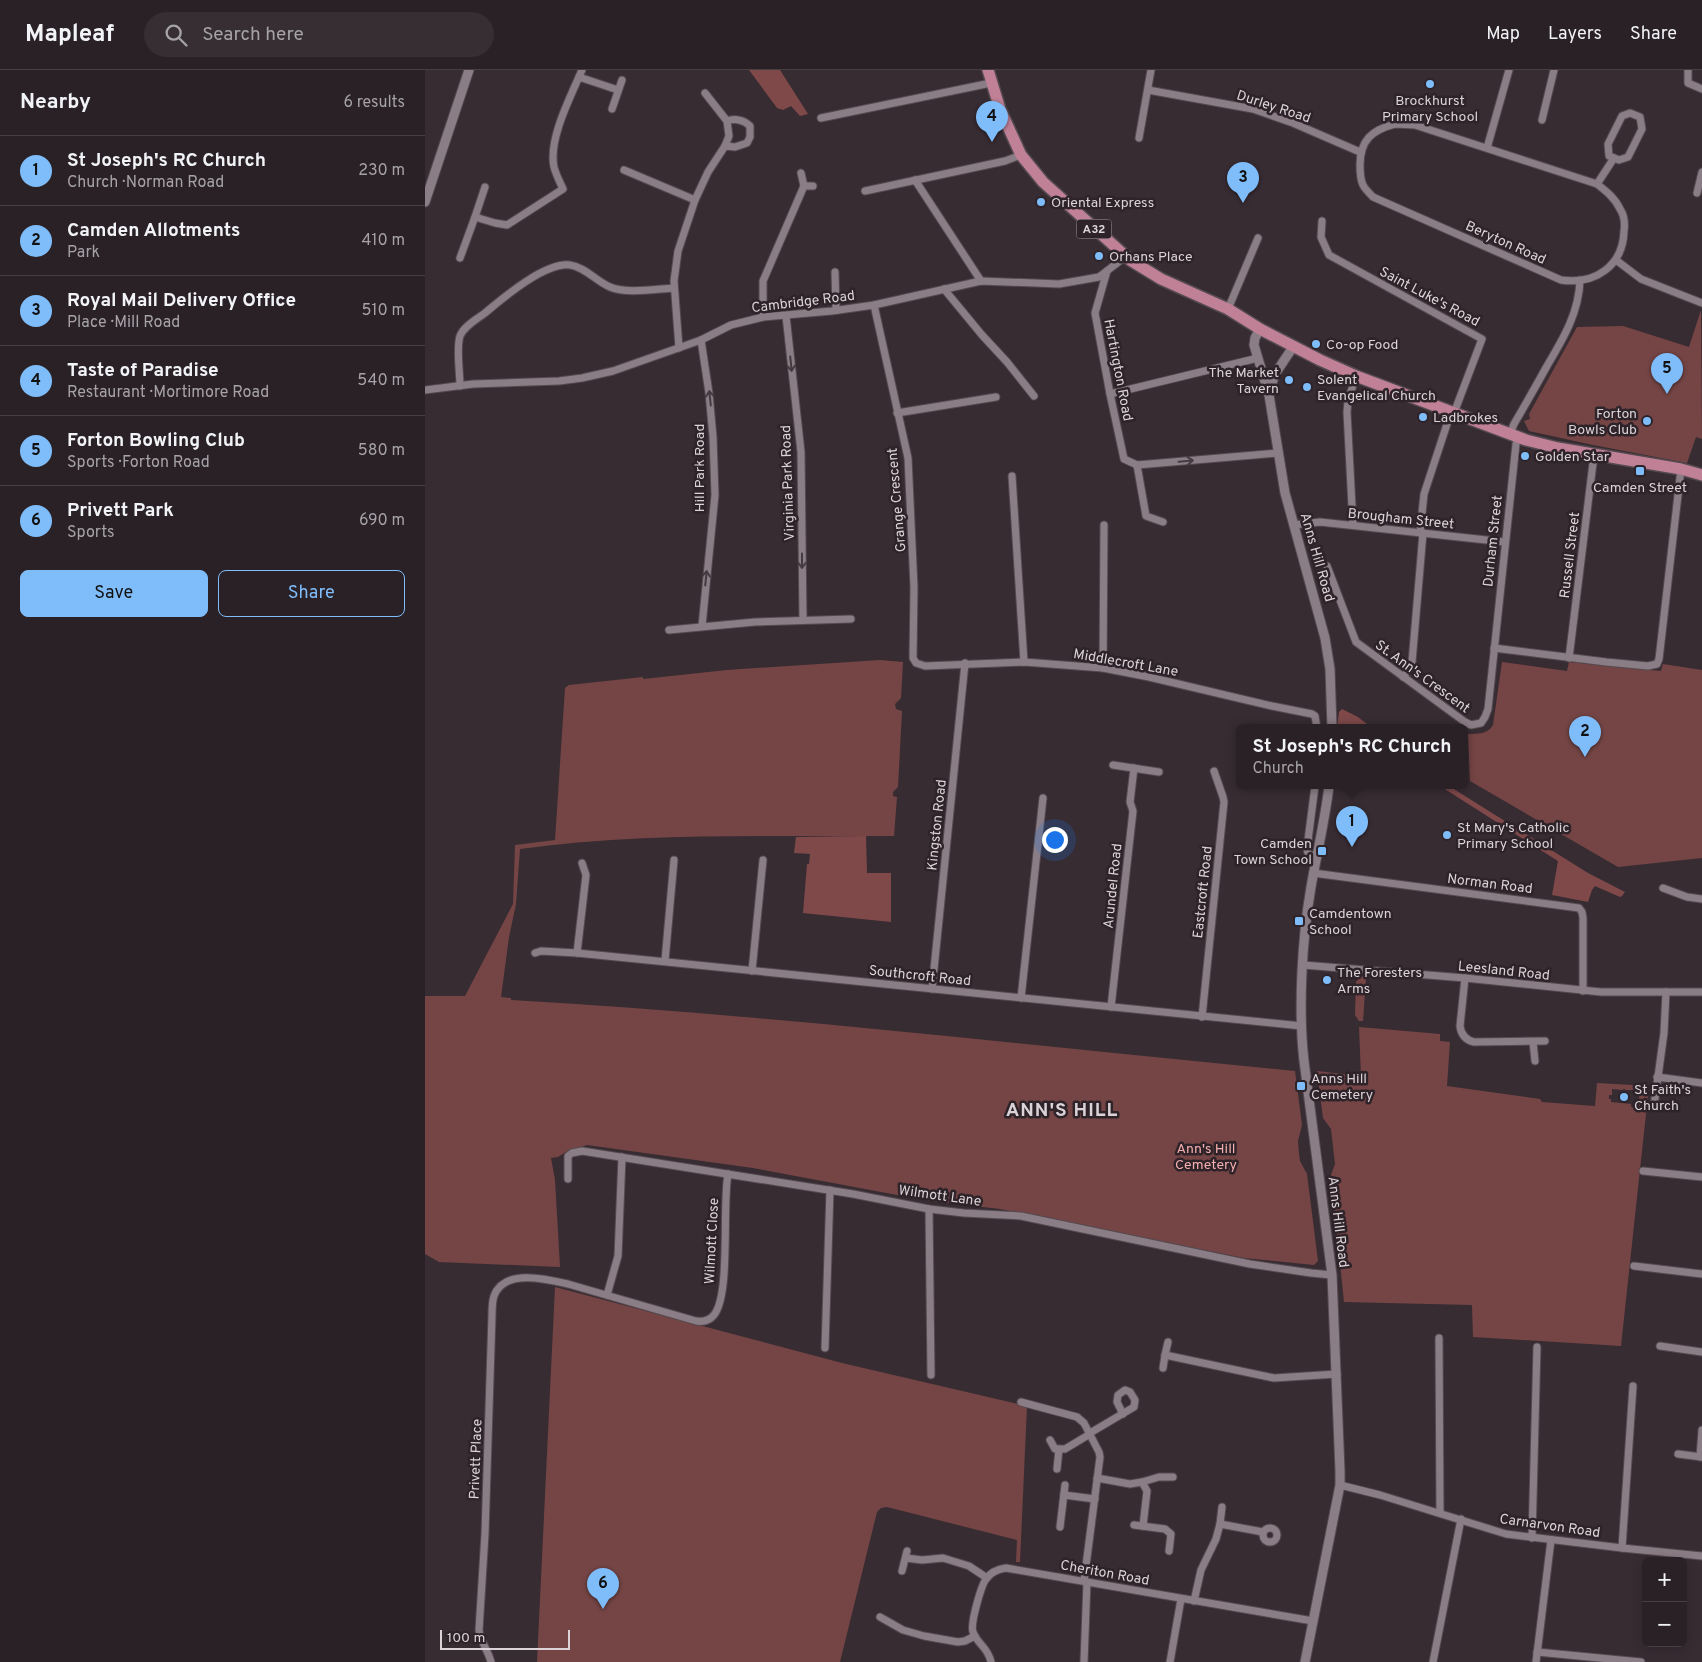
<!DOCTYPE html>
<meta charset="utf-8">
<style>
:root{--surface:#2a2126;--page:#362e32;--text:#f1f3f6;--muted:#a5a3a7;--line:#463e43;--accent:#7fbdfa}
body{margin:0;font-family:Overpass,sans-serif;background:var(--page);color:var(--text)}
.controls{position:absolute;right:15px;bottom:15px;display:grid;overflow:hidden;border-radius:8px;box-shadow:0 2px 12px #0003}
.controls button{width:45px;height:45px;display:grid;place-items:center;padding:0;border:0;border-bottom:1px solid var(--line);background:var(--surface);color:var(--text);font:25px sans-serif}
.scale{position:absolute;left:15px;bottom:12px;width:130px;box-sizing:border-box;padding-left:5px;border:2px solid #dbd3d7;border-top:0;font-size:14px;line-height:18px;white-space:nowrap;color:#dbd3d7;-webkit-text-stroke:4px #2e2329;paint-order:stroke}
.you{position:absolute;left:629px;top:769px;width:18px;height:18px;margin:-12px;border:4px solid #fff;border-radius:50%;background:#1a73e8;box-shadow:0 0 0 8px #1a73e833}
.badge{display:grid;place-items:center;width:32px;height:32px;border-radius:50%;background:var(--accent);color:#111;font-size:16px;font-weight:700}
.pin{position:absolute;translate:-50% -41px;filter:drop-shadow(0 1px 2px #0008)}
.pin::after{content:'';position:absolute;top:26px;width:18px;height:15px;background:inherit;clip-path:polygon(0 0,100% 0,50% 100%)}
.popup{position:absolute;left:811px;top:654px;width:232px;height:65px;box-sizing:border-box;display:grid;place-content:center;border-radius:8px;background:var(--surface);filter:drop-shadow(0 1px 4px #0005);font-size:16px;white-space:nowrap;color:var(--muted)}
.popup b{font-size:19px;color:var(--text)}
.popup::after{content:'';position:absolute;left:50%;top:100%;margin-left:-10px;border:10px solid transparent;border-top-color:var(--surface)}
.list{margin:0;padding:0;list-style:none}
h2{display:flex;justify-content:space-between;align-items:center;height:65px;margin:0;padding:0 20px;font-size:21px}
h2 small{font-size:16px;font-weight:400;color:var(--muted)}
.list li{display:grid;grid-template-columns:32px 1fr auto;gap:15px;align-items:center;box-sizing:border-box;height:70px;padding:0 20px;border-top:1px solid var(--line)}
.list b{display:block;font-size:19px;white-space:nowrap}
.list p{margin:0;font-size:16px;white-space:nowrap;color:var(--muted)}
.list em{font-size:16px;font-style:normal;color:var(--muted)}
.actions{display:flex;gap:10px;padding:15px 20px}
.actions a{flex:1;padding:11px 0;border:1px solid var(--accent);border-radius:8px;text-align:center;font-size:18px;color:var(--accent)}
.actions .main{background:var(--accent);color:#111}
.icon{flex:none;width:28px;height:28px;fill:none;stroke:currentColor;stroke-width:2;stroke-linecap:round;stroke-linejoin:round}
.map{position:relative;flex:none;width:1277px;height:1592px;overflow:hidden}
header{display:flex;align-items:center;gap:30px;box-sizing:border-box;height:70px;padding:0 25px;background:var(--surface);border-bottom:1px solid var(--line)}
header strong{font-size:24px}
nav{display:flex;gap:28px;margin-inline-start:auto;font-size:18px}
.search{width:350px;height:45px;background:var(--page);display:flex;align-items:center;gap:12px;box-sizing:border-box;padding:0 18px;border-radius:28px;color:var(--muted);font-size:19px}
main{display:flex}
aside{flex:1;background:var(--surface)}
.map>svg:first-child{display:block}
.green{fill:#754545;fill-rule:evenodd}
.forest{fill:#7f494a}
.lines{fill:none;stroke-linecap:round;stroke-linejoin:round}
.minor-casing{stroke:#544a50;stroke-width:9}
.tertiary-casing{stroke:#544a50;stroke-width:11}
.primary-casing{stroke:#544a50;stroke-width:14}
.minor{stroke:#8b7d85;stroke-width:7}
.tertiary{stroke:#8b7d85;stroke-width:9}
.primary{stroke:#c08096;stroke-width:11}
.oneway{stroke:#453a40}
.poi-dot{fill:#7fbdfa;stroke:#2e2329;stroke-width:2}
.labels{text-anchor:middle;stroke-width:5;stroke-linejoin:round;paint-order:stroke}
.shield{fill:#2e2329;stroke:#a79ea3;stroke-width:1}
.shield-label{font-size:12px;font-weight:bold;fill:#dbd3d7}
.poi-label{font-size:14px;fill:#dbd3d7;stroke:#2e2329;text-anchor:start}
.street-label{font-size:14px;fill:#dbd3d7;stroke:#2e2329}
.park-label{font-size:14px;fill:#f5aeae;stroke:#2e2329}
.district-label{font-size:19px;font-weight:bold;letter-spacing:1px;fill:#dbd3d7;stroke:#2e2329}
</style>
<header>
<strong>Mapleaf</strong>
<div class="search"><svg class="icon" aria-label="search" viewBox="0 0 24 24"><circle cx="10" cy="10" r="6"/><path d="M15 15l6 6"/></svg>Search here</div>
<nav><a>Map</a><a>Layers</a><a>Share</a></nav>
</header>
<main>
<aside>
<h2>Nearby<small>6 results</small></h2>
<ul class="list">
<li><span class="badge">1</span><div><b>St Joseph's RC Church</b><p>Church · Norman Road</p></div><em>230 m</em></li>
<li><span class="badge">2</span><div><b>Camden Allotments</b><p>Park</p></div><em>410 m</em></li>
<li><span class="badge">3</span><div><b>Royal Mail Delivery Office</b><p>Place · Mill Road</p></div><em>510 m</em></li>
<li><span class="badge">4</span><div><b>Taste of Paradise</b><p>Restaurant · Mortimore Road</p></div><em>540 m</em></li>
<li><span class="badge">5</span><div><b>Forton Bowling Club</b><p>Sports · Forton Road</p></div><em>580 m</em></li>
<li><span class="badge">6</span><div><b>Privett Park</b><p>Sports</p></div><em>690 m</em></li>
</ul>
<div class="actions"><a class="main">Save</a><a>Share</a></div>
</aside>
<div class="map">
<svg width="1277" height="1592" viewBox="0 0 1277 1592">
<rect width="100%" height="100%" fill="#382c33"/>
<g class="green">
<polygon points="1276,240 1277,369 1271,367 1262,393 1168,375 1104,361 1099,351 1105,349 1104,344 1152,257 1198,256 1264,277"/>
<path d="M455 590 478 592 476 628 470 634 471 639 477 641 473 717 468 722V726L472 727 469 766C344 767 219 762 95 779L91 834 84 867 76 927 86 928V930C348 945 609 976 870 1001L877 1055 873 1071 874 1084 875 1091 882 1104 893 1191 889 1195 819 1188 575 1139 499 1130 328 1098 162 1075 141 1082 133 1087 126 1088 130 1110 135 1197 14 1192 0 1184V926H40L88 834 90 775 130 770 140 618 144 615 218 607V609L302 600Z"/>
<path d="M1077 592 1142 601 1144 592 1236 601 1238 594 1277 600V788L1193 797 1045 711 1043 664C1053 664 1063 664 1068 655Z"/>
<polygon points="936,906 941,907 938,951 934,951 930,945 931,912"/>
<path d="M934 957 1015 964V971L1025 972 1022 1016 1115 1029 1117 1032 1170 1036 1172 1013 1224 1016 1196 1276 1048 1267 1047 1235 919 1232 906 1105 910 1094 906 1059 898 1048 892 1001 936 1006ZM1199 1018 1200 1020H1214V1038L1206 1037V1034L1186 1032V1029H1184V1025H1187V1019L1198 1020Z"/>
<polygon points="130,1217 417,1293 602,1336 595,1492 591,1492 592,1470 462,1437 456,1438 452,1442 415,1592 112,1592"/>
</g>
<g class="forest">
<polygon points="324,0 355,0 383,44 375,46 366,36 358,40 352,38"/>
<polygon points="917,639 933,647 947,658 912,658 914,642"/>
<polygon points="1015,716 1024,716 1163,803 1200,822 1197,826 1195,827 1170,816 1167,820 1163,832 1127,825 1133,791"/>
<polygon points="441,766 442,803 466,803 466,852 378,843 382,794 384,794 385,784 369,783 371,767"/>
</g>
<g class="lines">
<g class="minor-casing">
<g id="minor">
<polyline points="1263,0 1263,13 1277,19"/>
<polyline points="154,7 193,20"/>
<polyline points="723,20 828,39 868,53 935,82"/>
<polyline points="187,39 197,10"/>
<polygon points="1205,43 1215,47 1217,59 1203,87 1194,90 1184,86 1183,74 1197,46"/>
<polyline points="396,48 566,13"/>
<polyline points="1117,50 1129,0"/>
<path d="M970 54 990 55 1172 114C1181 121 1190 128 1195 139 1199 145 1200 154 1199 161 1198 196 1170 215 1136 210L948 127C944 123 940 119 938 115 935 109 935 101 935 95 935 70 947 60 970 54Z"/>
<polyline points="714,68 726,0"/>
<path d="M300 76 310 77 322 73 325 67V56C319 50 310 48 302 51"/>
<polyline points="1062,78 1084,0"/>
<polyline points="199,100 270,130"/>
<polyline points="490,110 556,211"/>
<polyline points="1172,114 1189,88"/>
<polyline points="379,116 388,116"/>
<polyline points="440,121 580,91 596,85"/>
<polyline points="1272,123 1277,102"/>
<polyline points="50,147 60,117"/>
<polyline points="897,151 896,167 904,185 1057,269 1029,343"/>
<path d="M35 188 50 147 70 153 82 155 138 119C135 112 131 105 129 97 123 69 146 26 157 0"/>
<polyline points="1191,190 1216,209 1277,233"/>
<polyline points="682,201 670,243 685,324 699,389 712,395 853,383"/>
<polyline points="410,202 411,240"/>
<polyline points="519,219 557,265 582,292 609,326"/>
<polyline points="449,235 483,388 489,517 488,588 491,593 500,596 599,592 678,598 724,607 847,636 887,644 890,646 892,658"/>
<polyline points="803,239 833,168"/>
<polyline points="361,246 376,382 378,550"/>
<polyline points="338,247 338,211 379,116 376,103"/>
<polyline points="276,270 284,323 288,367 290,425 277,556"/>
<polyline points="254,278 249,211 253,181 270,130 283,102 300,76 304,66 302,51 280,23"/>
<path d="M35 316C35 303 31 278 35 266 39 256 52 249 60 243 78 228 120 192 145 195 160 197 171 211 185 217 201 224 231 219 249 218"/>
<polyline points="0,320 48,314 134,311 157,308 188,301 276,270 306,255 338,247 407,241 449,235 556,211 634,214 674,207 700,187"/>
<polyline points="685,324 833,288"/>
<polyline points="472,343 571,327"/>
<path d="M1085 364 1089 354C1100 335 1111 316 1122 296 1138 269 1154 243 1155 210"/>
<polyline points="712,395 721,446 738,452"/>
<polyline points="587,406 599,592"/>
<polyline points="869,455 895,452 1080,472"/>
<polyline points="928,455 922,342 923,331 931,306"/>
<polyline points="995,463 999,424 1026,342"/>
<polyline points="902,496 931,572 1040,652 1046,655 1056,653 1060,647 1063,639 1091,374 1093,367"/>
<polyline points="244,560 330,552 426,549"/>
<polyline points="1069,578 1181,592 1223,596 1232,594 1234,589 1256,399"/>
<polyline points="1144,588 1169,385"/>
<polyline points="678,598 679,455"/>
<polyline points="978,607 985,598 987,592 998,463"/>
<polyline points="688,695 734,702"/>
<polyline points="890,716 882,778 883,784 892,788"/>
<polyline points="888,803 1154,838 1157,842 1158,848 1158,921"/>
<polyline points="1238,818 1262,827 1277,829"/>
<polyline points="110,883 116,881 152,883 877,956"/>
<polyline points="152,883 161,805 157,793"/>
<polyline points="240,891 249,790"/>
<polyline points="878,895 1040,908 1176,922 1277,922"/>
<polyline points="327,901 338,790"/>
<path d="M1040 908 1035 956C1036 965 1041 970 1049 972L1120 971"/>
<polyline points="507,919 540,593"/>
<polyline points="596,928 618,728"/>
<polyline points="686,937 708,741 705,732 709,698"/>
<polyline points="777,947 799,732 798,727 789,701"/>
<polyline points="1108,972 1110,991"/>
<polyline points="1232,1007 1277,1013"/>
<polyline points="1229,1036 1239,963 1241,922"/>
<polyline points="1218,1101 1277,1107"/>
<polyline points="143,1109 143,1086 147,1083 157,1081 428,1124 504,1139 539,1143 596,1146 825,1194 886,1203 907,1205"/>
<polyline points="504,1139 506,1305"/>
<polyline points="1209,1196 1277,1204"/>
<polyline points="182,1225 193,1186 197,1087"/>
<polyline points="1014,1268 1015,1443"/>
<polyline points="743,1272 740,1285 849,1308 912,1304"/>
<polyline points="1235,1276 1277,1282"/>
<polyline points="400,1278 405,1120"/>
<polyline points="738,1298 740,1285"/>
<polyline points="596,1332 652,1347 659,1353 674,1382 675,1387 659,1511"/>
<polyline points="665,1363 709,1337 710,1330 705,1322 700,1320 693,1325 692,1332 698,1344"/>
<polyline points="625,1370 630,1379 640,1379 665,1364"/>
<polyline points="1253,1384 1277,1387"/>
<polyline points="1275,1387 1277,1360"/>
<polyline points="632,1399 634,1379"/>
<polyline points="672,1408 705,1414 717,1412 722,1421 718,1456"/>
<polyline points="717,1412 734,1407 748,1407"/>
<polyline points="915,1415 955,1425 1081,1464 1197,1478 1277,1486"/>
<polyline points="639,1425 670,1429"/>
<polyline points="795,1454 797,1437"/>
<polyline points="709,1455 740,1459 746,1464 744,1481"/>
<polyline points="635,1457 640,1415"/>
<circle cx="845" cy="1465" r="7"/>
<polyline points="1107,1468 1112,1277"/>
<polyline points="1197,1478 1208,1316"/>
<polyline points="481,1488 497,1490 518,1488 544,1496 562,1508"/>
<polyline points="477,1501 482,1481"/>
<polyline points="769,1531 776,1500 791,1469 795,1454 838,1462"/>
<polyline points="455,1547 478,1560 499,1566 533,1572 540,1571 550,1566"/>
<polyline points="1112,1582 1216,1592"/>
<path d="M66 1592C63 1580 55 1571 54 1560L60 1464 67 1245C67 1239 67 1232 69 1226 79 1198 122 1209 143 1214L271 1251C277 1252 284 1251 289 1245 306 1224 297 1135 303 1104"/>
<path d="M566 1592C563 1577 552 1574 548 1562 545 1554 556 1516 561 1509 566 1502 573 1499 581 1498L888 1551"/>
<polyline points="659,1592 662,1512"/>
<polyline points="745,1592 756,1529"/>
<polyline points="1008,1592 1036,1449"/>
<polyline points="1111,1592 1126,1470"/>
</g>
</g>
<g class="tertiary-casing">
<g id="tertiary">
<polyline points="0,132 44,0"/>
<polyline points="835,259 830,268 829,275 844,325 860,423 900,568 905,599 907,658"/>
<polyline points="844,322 850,304 868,277"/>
<path d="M880 1592 915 1415V1401L907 1205 879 991C873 939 877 869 886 817 892 783 900 750 904 716"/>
</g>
</g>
<g class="primary-casing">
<polyline id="primary" points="563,0 575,39 596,85 618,112 705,190 736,209 803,239 835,259 895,290 931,306 1101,370 1133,378 1256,399 1277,405"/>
</g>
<use href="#minor" class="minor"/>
<use href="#tertiary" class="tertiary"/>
<use href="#primary" class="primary"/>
</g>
<defs><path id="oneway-shaft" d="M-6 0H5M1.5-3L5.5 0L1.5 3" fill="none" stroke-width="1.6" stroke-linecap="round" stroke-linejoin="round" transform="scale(1.25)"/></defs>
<g class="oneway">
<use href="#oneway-shaft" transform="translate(366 294) rotate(84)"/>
<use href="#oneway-shaft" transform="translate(285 328) rotate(-96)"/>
<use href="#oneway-shaft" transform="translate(761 391) rotate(-5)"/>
<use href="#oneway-shaft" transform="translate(377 491) rotate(90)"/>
<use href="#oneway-shaft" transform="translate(281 508) rotate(-84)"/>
</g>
<g class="poi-dot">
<circle cx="1005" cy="14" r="5"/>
<circle cx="616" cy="132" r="5"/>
<circle cx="674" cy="186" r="5"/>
<circle cx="891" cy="274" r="5"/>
<circle cx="864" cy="310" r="5"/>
<circle cx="882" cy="317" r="5"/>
<circle cx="998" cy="347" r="5"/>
<circle cx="1222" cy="351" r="5"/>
<circle cx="1100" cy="386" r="5"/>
<rect x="1210" y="396" width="10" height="10" rx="2.5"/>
<circle cx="1022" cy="765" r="5"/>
<rect x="892" y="776" width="10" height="10" rx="2.5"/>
<rect x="869" y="846" width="10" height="10" rx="2.5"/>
<circle cx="902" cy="910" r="5"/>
<rect x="871" y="1011" width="10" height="10" rx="2.5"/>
<circle cx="1199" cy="1027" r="5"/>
</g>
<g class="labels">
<rect class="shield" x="651.5" y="149.5" width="35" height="19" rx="4"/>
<g class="shield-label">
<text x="669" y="163">A32</text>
</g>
<g class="poi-label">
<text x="1005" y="35" text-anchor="middle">Brockhurst<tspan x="1005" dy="16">Primary School</tspan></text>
<text x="626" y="137">Oriental Express</text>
<text x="684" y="191">Orhans Place</text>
<text x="901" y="279">Co-op Food</text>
<text x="854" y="307" text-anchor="end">The Market<tspan x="854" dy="16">Tavern</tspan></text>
<text x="892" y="314">Solent<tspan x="892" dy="16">Evangelical Church</tspan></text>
<text x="1212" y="348" text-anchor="end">Forton<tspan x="1212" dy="16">Bowls Club</tspan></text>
<text x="1008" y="352">Ladbrokes</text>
<text x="1110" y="391">Golden Star</text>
<text x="1215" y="422" text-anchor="middle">Camden Street</text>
<text x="1032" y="762">St Mary's Catholic<tspan x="1032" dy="16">Primary School</tspan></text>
<text x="887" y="778" text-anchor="end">Camden<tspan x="887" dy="16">Town School</tspan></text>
<text x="884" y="848">Camdentown<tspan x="884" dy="16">School</tspan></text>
<text x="912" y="907">The Foresters<tspan x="912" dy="16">Arms</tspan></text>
<text x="886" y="1013">Anns Hill<tspan x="886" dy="16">Cemetery</tspan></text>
<text x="1209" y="1024">St Faith's<tspan x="1209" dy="16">Church</tspan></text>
</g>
<g class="street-label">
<text transform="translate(849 36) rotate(18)" y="5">Durley Road</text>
<text transform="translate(1081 172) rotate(24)" y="5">Beryton Road</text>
<text transform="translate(1005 226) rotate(28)" y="5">Saint Luke's Road</text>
<text transform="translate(378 231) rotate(-7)" y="5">Cambridge Road</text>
<text transform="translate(694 300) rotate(79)" y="5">Hartington Road</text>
<text transform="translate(274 398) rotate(-90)" y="5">Hill Park Road</text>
<text transform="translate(362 413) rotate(-92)" y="5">Virginia Park Road</text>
<text transform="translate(471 430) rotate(-95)" y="5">Grange Crescent</text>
<text transform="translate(976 448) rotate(6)" y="5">Brougham Street</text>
<text transform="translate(1067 471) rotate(-84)" y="5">Durham Street</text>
<text transform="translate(1144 485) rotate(-83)" y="5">Russell Street</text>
<text transform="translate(893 487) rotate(74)" y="5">Anns Hill Road</text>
<text transform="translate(701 592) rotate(10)" y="5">Middlecroft Lane</text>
<text transform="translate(998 606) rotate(36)" y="5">St. Ann's Crescent</text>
<text transform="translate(511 755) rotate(-84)" y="5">Kingston Road</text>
<text transform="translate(1065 813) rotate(7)" y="5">Norman Road</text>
<text transform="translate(687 816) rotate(-84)" y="5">Arundel Road</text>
<text transform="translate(777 822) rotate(-84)" y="5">Eastcroft Road</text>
<text transform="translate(1079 900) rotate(6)" y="5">Leesland Road</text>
<text transform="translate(495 905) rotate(6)" y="5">Southcroft Road</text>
<text transform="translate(515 1125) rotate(8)" y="5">Wilmott Lane</text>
<text transform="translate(914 1152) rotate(83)" y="5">Anns Hill Road</text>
<text transform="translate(286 1171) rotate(-87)" y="5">Wilmott Close</text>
<text transform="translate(50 1389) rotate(-88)" y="5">Privett Place</text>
<text transform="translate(1125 1455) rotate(8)" y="5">Carnarvon Road</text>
<text transform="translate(680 1502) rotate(10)" y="5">Cheriton Road</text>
</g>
<g class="park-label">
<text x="781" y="1083">Ann's Hill<tspan x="781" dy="16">Cemetery</tspan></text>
</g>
<g class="district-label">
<text x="637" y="1046">ANN'S HILL</text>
</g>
</g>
</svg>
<div class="controls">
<button>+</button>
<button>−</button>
</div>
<div class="scale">100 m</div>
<div class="you"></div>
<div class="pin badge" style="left:927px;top:777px">1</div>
<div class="popup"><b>St Joseph's RC Church</b>Church</div>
<div class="pin badge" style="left:1160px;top:687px">2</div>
<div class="pin badge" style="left:818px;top:133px">3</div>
<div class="pin badge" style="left:567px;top:72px">4</div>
<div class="pin badge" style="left:1242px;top:324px">5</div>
<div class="pin badge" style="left:178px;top:1539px">6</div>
</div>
</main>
